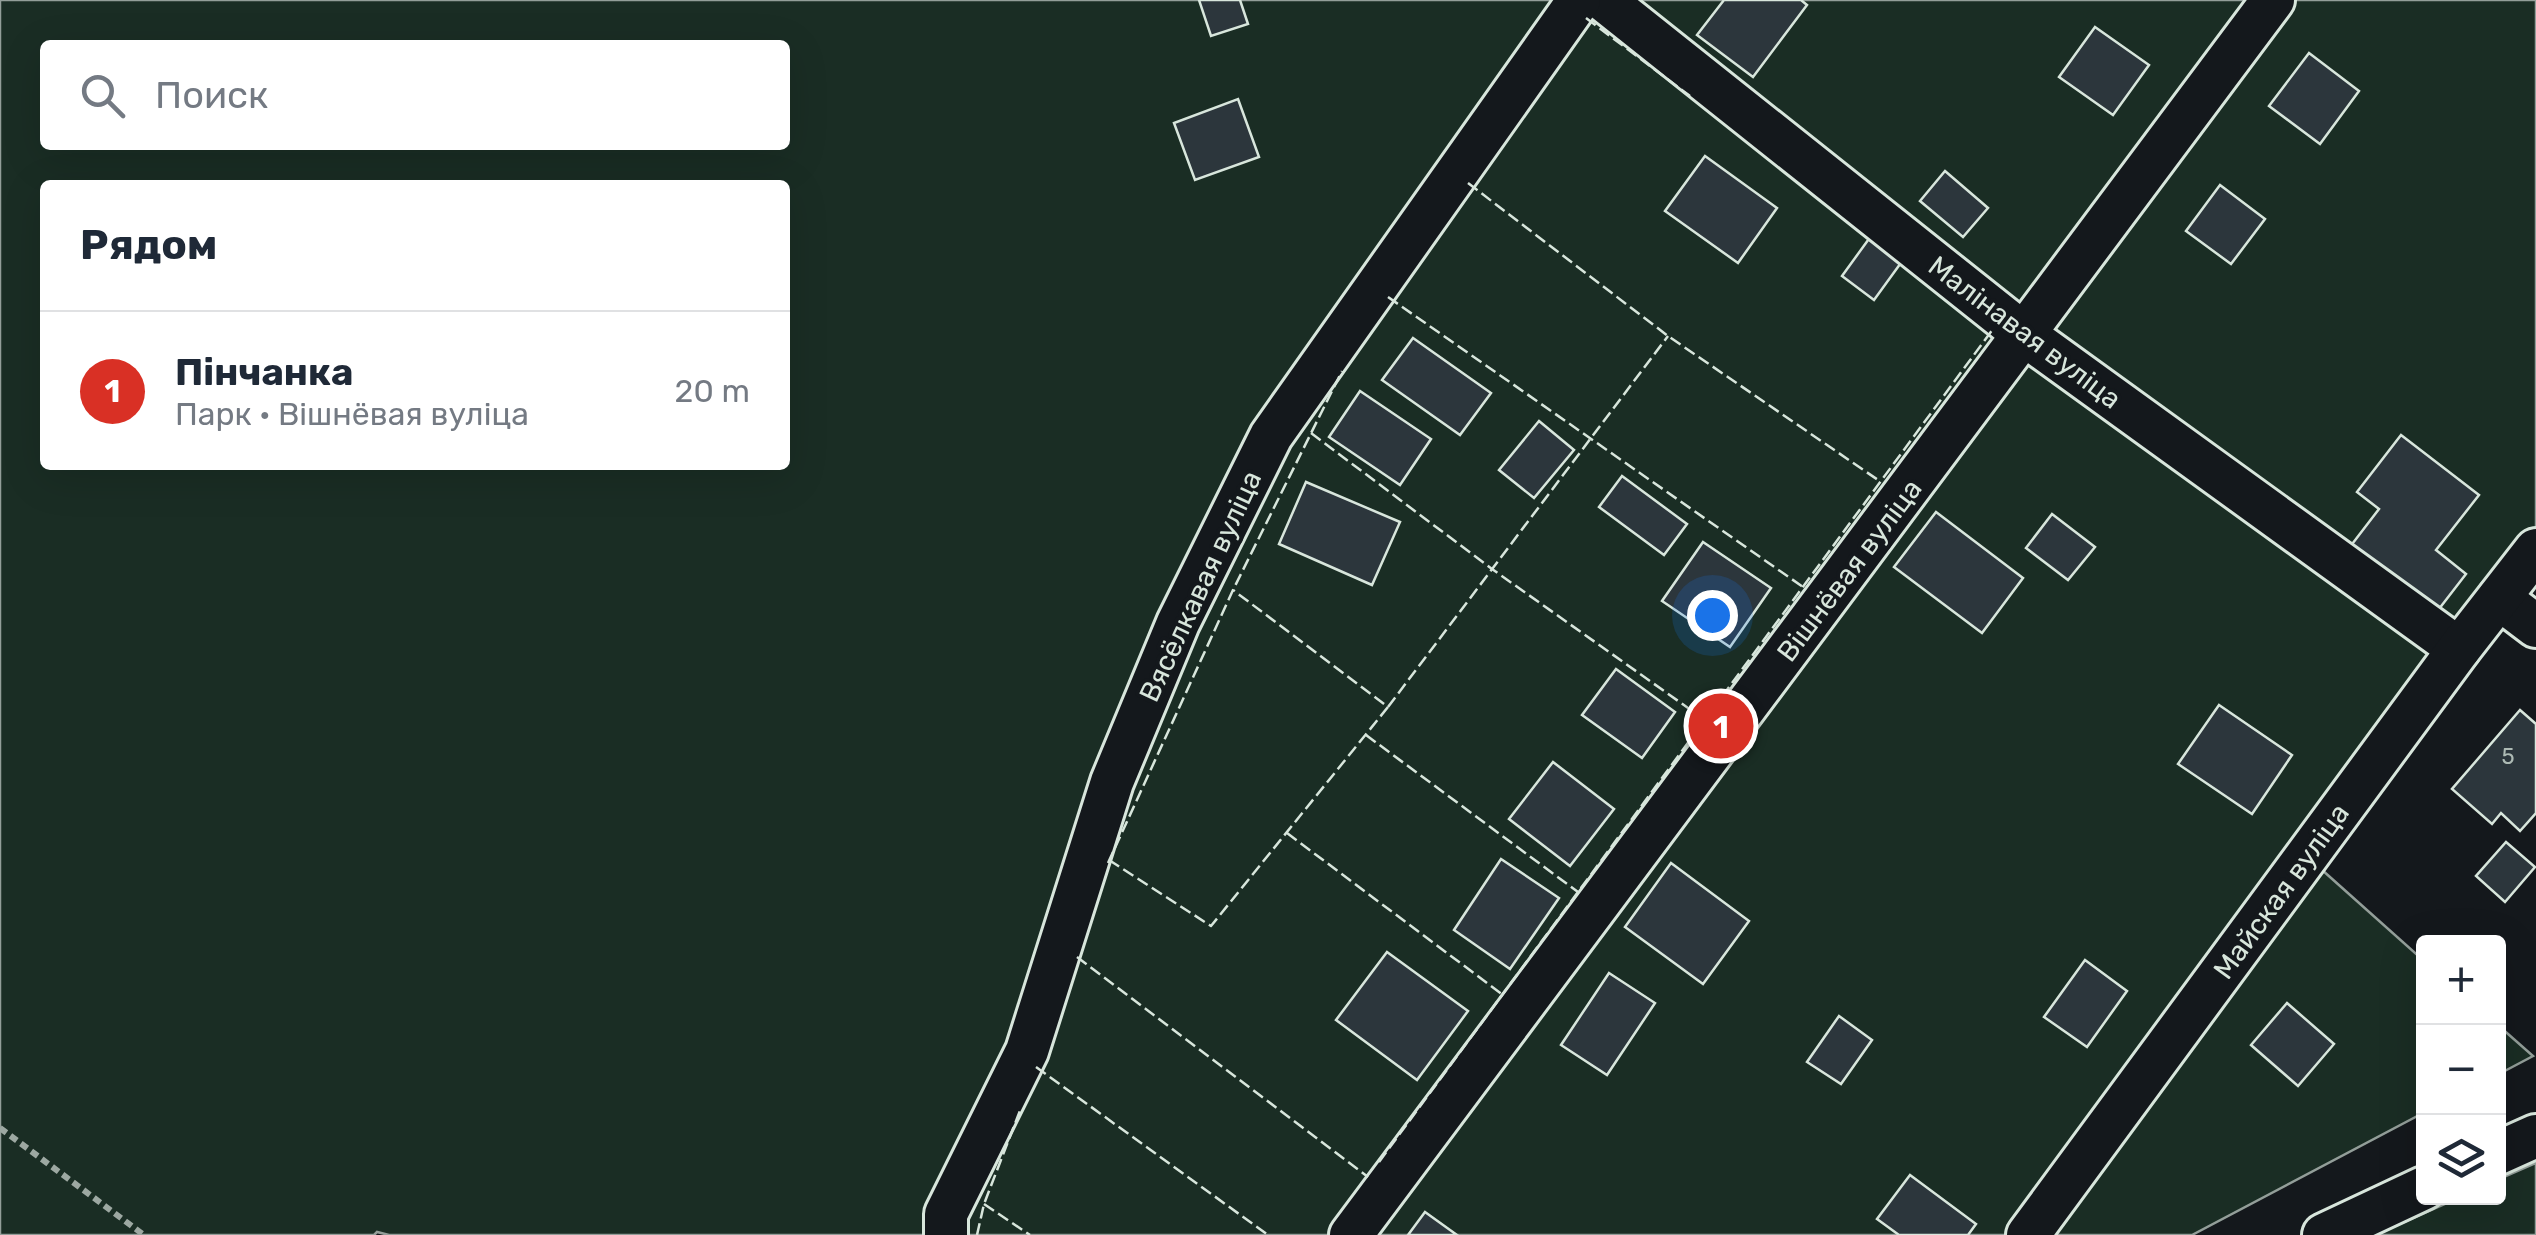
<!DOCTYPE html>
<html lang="ru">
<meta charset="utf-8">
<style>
:root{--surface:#fff;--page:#f6f6f7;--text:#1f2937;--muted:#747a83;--line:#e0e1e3;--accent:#d93025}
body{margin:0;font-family:Rubik,sans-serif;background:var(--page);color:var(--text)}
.controls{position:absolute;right:30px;bottom:30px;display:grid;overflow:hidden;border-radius:10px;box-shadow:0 10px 40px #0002}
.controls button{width:90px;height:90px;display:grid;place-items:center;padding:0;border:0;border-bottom:2px solid var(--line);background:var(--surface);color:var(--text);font:50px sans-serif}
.you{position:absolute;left:1712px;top:615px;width:35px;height:35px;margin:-25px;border:8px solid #fff;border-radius:50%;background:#1a73e8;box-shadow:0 0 0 15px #1a73e833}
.badge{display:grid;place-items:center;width:65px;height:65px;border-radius:50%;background:var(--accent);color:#fff;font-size:32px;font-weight:700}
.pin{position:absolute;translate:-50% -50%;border:5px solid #fff;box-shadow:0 2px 10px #0006}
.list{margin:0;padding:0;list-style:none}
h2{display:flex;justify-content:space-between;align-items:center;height:130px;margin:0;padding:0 40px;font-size:42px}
h2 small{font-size:32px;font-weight:400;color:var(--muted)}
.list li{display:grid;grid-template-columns:65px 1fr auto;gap:30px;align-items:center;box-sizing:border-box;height:160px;padding:0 40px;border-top:2px solid var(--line)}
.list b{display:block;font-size:38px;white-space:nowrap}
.list p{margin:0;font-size:32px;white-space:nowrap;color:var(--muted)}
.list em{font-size:32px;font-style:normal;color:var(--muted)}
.icon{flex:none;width:55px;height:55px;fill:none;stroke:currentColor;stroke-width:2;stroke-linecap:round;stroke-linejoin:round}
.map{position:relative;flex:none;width:2536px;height:1235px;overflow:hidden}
.search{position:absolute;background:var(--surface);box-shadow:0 10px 40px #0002;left:40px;top:40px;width:750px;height:110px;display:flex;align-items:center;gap:25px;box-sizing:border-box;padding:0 35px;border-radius:10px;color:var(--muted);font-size:38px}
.panel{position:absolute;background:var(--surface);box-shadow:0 10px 40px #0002;left:40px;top:180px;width:750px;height:290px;border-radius:10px}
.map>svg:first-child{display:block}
.green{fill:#1a2d24;stroke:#939e99;stroke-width:2.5;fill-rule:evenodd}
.building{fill:#2c363c;stroke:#d8e6dc;stroke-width:2.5}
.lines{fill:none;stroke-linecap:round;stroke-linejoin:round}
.minor-casing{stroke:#d8e6dc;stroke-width:48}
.path{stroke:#9da8a2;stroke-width:6;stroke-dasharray:8 5;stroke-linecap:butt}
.minor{stroke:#14181c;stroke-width:42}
.fence{stroke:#d8e6dc;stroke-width:2.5;stroke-dasharray:12 5;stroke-linecap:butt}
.labels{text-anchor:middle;stroke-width:8;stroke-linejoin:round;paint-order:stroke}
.number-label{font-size:22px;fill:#adbab4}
.street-label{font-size:28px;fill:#d8e6dc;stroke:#14181c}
</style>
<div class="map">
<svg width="2536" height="1235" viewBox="0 0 2536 1235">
<rect width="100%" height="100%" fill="#14181c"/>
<g class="green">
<path d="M0 0H2536V583L2321 869 2423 960V1113L2192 1235H389L377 1232 374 1235H0ZM45 45H785V145H45ZM45 185H785V465H45Z"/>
<polygon points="2499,1026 2533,1056 2499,1074"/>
<polygon points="2536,1163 2536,1235 2375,1235 2458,1198 2498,1198 2499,1179"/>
</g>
<g class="building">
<polygon points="1199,0 1240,0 1248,24 1211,36"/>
<polygon points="1724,0 1801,0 1807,5 1753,77 1697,35"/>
<polygon points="2095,27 2149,65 2113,115 2059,77"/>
<polygon points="2309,53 2359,91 2320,144 2269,106"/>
<polygon points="1238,99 1259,157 1195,180 1174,123"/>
<polygon points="1705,156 1777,208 1738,263 1665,211"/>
<polygon points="1945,171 1988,208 1963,237 1920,201"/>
<polygon points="2220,185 2265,219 2231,264 2186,231"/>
<polygon points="1871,236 1903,260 1874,300 1842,276"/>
<polygon points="1413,338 1491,393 1460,435 1382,380"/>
<polygon points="1360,391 1431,439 1400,485 1329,437"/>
<polygon points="1539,421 1574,450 1534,498 1499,470"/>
<polygon points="2401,435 2479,495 2436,550 2466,574 2432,618 2346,552 2379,509 2357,492"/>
<polygon points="1622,476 1687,524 1664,555 1599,507"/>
<polygon points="1306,482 1400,522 1372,585 1279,544"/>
<polygon points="1936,512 2023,578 1982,633 1894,567"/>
<polygon points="2052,514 2095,547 2068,580 2026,548"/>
<polygon points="1703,542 1771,588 1730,647 1662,601"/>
<polygon points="1616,669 1675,712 1642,758 1582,715"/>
<polygon points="2219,705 2292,755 2252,814 2178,764"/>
<polygon points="2520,710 2536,724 2536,813 2520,831 2501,813 2492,824 2452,789"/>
<polygon points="1553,762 1614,809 1570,866 1509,819"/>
<polygon points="2506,842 2535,867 2505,902 2476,876"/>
<polygon points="1501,859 1559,898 1510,969 1454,930"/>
<polygon points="1671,863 1749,921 1703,984 1625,927"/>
<polygon points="1387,952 1468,1011 1417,1080 1336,1020"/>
<polygon points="2085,960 2127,991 2087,1047 2044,1017"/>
<polygon points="1609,973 1655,1003 1607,1075 1561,1045"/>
<polygon points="2287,1003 2334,1044 2298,1086 2251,1045"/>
<polygon points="1839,1016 1872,1040 1841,1084 1807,1062"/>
<polygon points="1910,1175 1976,1224 1968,1235 1899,1235 1877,1219"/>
<polygon points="1425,1212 1457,1235 1408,1235"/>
</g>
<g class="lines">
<g class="minor-casing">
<g id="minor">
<polyline points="1604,0 2025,335 2459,649"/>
<polyline points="2499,598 2536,626"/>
<polyline points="2498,1153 2536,1136"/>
<polyline points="946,1235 946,1214 1027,1051 1112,782 1178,623 1271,436 1579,0"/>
<polyline points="1351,1235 2273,0"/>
<polyline points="2028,1235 2459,649 2536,550"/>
<polyline points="2324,1235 2424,1188"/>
</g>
</g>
<polyline class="path" points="0,1128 144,1235"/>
<use href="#minor" class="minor"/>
<g class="fence">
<polyline points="1586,18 1690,96"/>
<polyline points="1468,183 1668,336 1881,482"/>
<polyline points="1388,297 1803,587"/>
<polyline points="1311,433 1492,569 1705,720"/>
<polyline points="1388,707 1668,336"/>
<polyline points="1366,735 1578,892"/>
<polyline points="1287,833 1503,995"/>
<polyline points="1109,860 1211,926 1388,707 1233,590"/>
<polyline points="1108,863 1233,590 1342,371"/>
<polyline points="1077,957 1368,1177"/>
<polyline points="1036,1067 1268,1235"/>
<polyline points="1379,1162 1993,329"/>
<polyline points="984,1204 1030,1235"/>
<polyline points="977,1235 984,1204 1021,1108"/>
</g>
</g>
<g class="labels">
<g class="number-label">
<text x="2508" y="764">5</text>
</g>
<g class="street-label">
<text transform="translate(2025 332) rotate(37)" y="10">Малінавая вуліца</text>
<text transform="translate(1849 570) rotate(-53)" y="10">Вішнёвая вуліца</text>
<text transform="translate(1200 586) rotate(-65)" y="10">Вясёлкавая вуліца</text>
<text transform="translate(2281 891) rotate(-54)" y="10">Майская вуліца</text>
</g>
</g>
</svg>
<div class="controls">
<button>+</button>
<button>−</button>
<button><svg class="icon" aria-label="layers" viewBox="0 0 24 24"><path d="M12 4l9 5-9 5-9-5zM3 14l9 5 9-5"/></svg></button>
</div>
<div class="you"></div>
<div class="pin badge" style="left:1721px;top:726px">1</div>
<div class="search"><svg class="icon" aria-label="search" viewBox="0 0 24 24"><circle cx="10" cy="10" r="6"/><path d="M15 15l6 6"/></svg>Поиск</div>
<section class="panel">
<h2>Рядом<small></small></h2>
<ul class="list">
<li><span class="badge">1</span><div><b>Пінчанка</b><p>Парк · Вішнёвая вуліца</p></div><em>20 m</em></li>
</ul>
</section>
</div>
